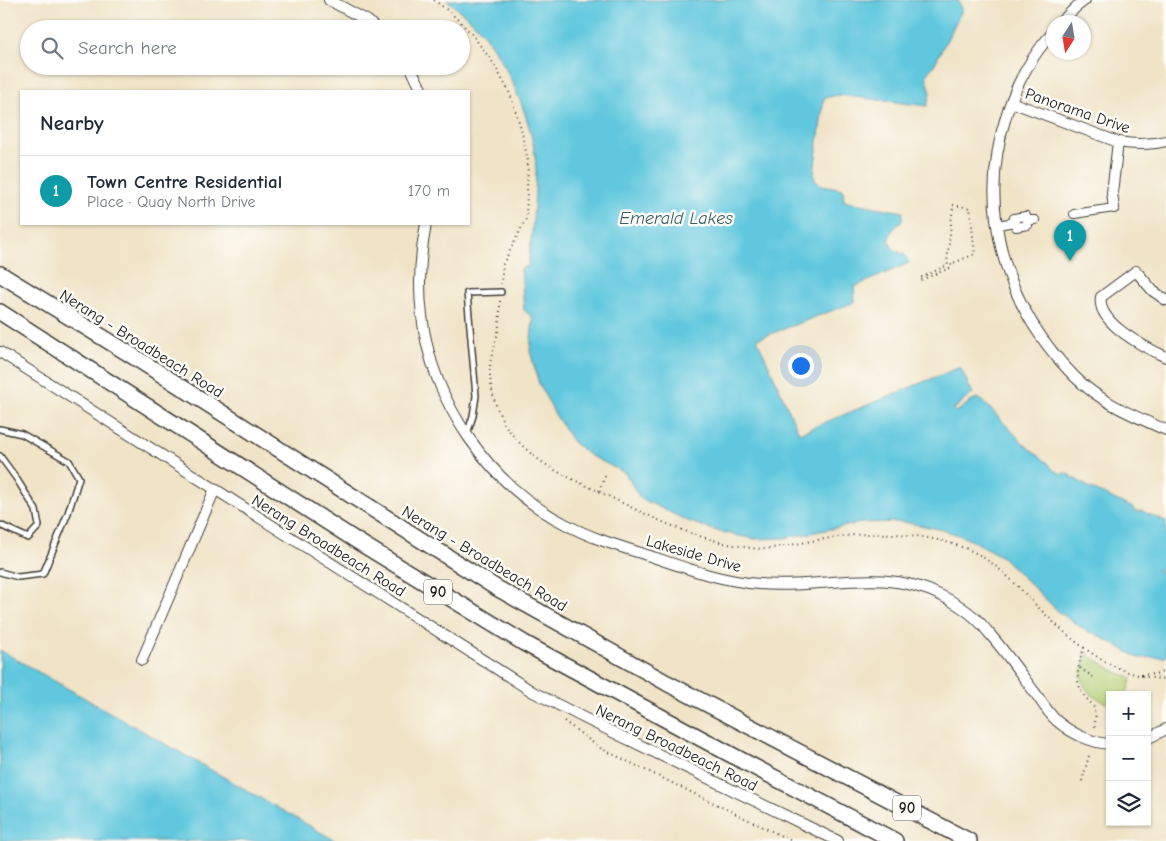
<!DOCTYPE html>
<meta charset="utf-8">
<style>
:root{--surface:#fff;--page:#f2f2f3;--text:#1f2937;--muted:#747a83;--line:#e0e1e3;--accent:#d93025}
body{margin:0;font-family:"Comic Neue",sans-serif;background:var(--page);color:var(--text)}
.controls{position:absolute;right:15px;bottom:15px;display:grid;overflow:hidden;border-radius:0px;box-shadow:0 1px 4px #0004}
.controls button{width:45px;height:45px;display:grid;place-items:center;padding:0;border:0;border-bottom:1px solid var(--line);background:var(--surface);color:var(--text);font:25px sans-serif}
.compass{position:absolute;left:1046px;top:15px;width:45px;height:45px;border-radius:50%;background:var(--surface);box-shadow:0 1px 4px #0004;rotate:192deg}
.you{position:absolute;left:800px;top:365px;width:18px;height:18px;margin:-12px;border:4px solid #fff;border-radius:50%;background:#1a73e8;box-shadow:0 0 0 8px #1a73e833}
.badge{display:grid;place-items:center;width:32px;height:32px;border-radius:50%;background:var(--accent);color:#fff;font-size:16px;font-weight:700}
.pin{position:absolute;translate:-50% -41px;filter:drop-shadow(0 1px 2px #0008)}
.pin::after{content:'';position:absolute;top:26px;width:18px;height:15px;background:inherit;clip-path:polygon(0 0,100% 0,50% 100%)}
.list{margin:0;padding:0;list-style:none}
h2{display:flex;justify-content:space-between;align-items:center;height:65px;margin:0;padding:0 20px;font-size:21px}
h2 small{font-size:16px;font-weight:400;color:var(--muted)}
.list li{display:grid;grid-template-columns:32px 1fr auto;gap:15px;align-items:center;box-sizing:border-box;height:70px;padding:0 20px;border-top:1px solid var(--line)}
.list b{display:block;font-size:19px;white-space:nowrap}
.list p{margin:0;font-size:16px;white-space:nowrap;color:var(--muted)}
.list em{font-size:16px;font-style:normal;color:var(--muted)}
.icon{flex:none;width:28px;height:28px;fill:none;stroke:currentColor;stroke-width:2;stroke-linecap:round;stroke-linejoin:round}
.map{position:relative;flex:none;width:1166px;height:841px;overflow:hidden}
.search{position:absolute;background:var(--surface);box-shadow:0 1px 4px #0004;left:20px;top:20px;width:450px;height:55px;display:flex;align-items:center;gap:12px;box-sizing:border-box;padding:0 18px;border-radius:28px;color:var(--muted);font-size:19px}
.panel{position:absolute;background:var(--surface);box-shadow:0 1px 4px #0004;left:20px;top:90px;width:450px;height:135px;border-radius:0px}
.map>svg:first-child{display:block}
.green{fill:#b3cf75;stroke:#687648}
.water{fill:#61c7de;stroke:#3e727d}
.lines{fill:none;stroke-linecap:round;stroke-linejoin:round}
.service-casing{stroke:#3c3a36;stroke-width:8}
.pedestrian-casing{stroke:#3c3a36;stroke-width:10}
.minor-casing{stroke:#3c3a36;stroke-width:12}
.primary-casing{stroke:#3c3a36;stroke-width:18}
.path{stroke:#3c3a36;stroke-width:2;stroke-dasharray:1 4;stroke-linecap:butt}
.service{stroke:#fff;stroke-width:5}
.pedestrian{stroke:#fff;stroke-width:8}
.minor{stroke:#fff;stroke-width:10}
.primary{stroke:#fff;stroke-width:15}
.labels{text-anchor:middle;stroke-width:5;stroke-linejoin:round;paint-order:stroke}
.shield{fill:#fdfcf7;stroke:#605f5e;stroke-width:1}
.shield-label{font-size:15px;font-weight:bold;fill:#1c1c1c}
.street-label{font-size:16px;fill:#1c1c1c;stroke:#fdfcf7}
.water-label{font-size:18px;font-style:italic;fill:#38606a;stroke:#fdfcf7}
</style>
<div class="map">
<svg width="1166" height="841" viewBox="0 0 1166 841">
<rect width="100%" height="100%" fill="#fdfcf7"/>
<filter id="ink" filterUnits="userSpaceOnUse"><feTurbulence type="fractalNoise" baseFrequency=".02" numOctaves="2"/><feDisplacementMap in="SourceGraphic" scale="10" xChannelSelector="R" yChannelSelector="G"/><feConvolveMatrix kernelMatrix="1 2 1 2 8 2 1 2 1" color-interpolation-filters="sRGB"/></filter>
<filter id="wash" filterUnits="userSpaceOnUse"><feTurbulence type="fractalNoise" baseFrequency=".0096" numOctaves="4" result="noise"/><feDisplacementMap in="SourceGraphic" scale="20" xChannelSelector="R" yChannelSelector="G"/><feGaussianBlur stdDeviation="1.12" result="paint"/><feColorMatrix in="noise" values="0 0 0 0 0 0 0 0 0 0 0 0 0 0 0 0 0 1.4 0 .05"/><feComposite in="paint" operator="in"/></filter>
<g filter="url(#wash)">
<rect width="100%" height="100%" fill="#f0e3c6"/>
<path class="green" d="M1085 653 1116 672 1132 678 1126 695H1110V704H1108C1090 694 1084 693 1081 671L1084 668Z"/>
<g class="water">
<path d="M447 0H958L962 10 933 67C922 77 928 78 930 90 931 94 928 101 927 106L838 95 824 98 814 172 815 181 822 185 843 189 844 201 903 212 901 223C885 232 885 249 904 254L909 263 854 287 855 302 757 339 799 433 960 367C965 375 968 386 973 393L954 409 956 412 976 398 983 401 1025 445 1049 464 1053 470 1062 474 1066 473 1090 488 1133 508 1135 512 1142 511 1166 522V569L1158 570 1159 573 1166 572V657L1139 658 1092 632 1090 633 1060 613 1002 557 981 545 959 535 943 530 904 522 862 523 785 538 755 539 720 532 690 522 640 498 625 473 589 455 573 442 553 411 539 384 530 351 533 319 530 315 524 310 521 269 528 266C532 235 535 202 536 171 536 126 506 58 476 25 467 16 456 8 447 0Z"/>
<polygon points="0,650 336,841 0,841"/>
</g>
</g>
<g filter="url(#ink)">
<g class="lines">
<g class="service-casing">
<g id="service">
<polyline points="0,429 22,434 69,461 79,478 68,513 43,574 18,577 0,572"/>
<polyline points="467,434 473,416 476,396 467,293 501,292"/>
<polyline points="0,456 16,478 36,510 39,526 28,538 0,525"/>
</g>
</g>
<g class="pedestrian-casing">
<g id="pedestrian">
<polyline points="1074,214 1114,208"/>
<polyline points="1027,220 1026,216 1014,218 1016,227 1028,225 1027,220 1035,220"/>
<polyline points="997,225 1015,222"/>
</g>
</g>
<g class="minor-casing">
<g id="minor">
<polyline points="329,0 368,21 376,29"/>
<polyline points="1061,22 1076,7 1085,0"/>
<path d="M1054 31C1032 55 1017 82 1007 113 976 209 1004 306 1075 377 1100 402 1134 416 1166 430"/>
<polyline points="410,66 422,91"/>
<path d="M1011 102 1118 142C1135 145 1150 145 1166 141"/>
<polyline points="1114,208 1112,193 1118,142"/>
<path d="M426 224C420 255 418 285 422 316 432 403 490 486 567 525 593 539 622 547 650 556 685 568 721 581 759 584 823 590 880 565 942 596 960 605 976 616 988 632 1005 651 1020 673 1036 694 1042 703 1049 714 1057 721 1071 733 1091 743 1110 744"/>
<path d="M1166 300 1153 291 1136 271 1101 297C1096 323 1146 348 1166 357"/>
<polyline points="0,352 533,692 590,721 838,841"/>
<polyline points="142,660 215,489"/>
<polyline points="1147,739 1166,729"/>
</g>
</g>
<g class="primary-casing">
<g id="primary">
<polyline points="0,274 128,353 495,587 667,683 969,841"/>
<polyline points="0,312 357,541 524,643 741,760 895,841"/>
</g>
</g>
<g class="path">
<polyline points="434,0 451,13 471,33 494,64 510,94 521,128 528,161 526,219 503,264 501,284"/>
<polygon points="953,205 970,208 975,254 951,264 952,267 921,280 920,278 948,265 947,262"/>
<path d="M500 301C500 313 500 325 497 336 495 346 491 355 490 366 489 381 493 398 499 413 506 430 523 448 538 459 555 472 576 481 596 490 639 511 682 534 729 544 740 546 752 549 764 549 784 547 804 542 824 539 871 531 917 531 962 547 990 557 1010 578 1030 599 1067 637 1111 678 1166 679"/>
<polyline points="599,491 606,474"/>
<path d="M1084 647C1081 658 1075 674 1079 685 1086 708 1100 697 1094 730"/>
<polyline points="1080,668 1093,677"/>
<polyline points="1141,675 1155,674 1166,671"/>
<polyline points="564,721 600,748 792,841"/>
<polyline points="1082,781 1090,752"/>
</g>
<use href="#service" class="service"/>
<use href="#pedestrian" class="pedestrian"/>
<use href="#minor" class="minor"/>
<use href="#primary" class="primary"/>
</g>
</g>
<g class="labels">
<g class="shield">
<rect x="424" y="579.5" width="28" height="25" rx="4"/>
<rect x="893" y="795.5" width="28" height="25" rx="4"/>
</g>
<g class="shield-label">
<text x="438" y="597">90</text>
<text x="907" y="813">90</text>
</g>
<g class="street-label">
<text transform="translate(1078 110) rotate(19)" y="6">Panorama Drive</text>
<text transform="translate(142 343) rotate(32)" y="6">Nerang - Broadbeach Road</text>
<text transform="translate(329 545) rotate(32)" y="6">Nerang Broadbeach Road</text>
<text transform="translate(694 553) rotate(16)" y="6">Lakeside Drive</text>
<text transform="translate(485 558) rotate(31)" y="6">Nerang - Broadbeach Road</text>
<text transform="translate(677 747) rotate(26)" y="6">Nerang Broadbeach Road</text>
</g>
<g class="water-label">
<text x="676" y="224">Emerald Lakes</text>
</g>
</g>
</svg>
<div class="controls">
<button>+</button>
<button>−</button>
<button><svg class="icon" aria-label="layers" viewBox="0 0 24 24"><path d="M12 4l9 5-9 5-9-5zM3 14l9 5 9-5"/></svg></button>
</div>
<svg class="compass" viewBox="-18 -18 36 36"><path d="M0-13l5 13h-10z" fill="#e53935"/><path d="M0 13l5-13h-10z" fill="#747a83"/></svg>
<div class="you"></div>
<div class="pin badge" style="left:1070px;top:261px;background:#0f9aa8">1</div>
<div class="search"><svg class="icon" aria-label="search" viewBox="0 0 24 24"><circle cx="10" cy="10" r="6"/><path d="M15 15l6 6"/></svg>Search here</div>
<section class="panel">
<h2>Nearby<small></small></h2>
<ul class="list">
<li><span class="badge" style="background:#0f9aa8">1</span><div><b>Town Centre Residential</b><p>Place · Quay North Drive</p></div><em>170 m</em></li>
</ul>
</section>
</div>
